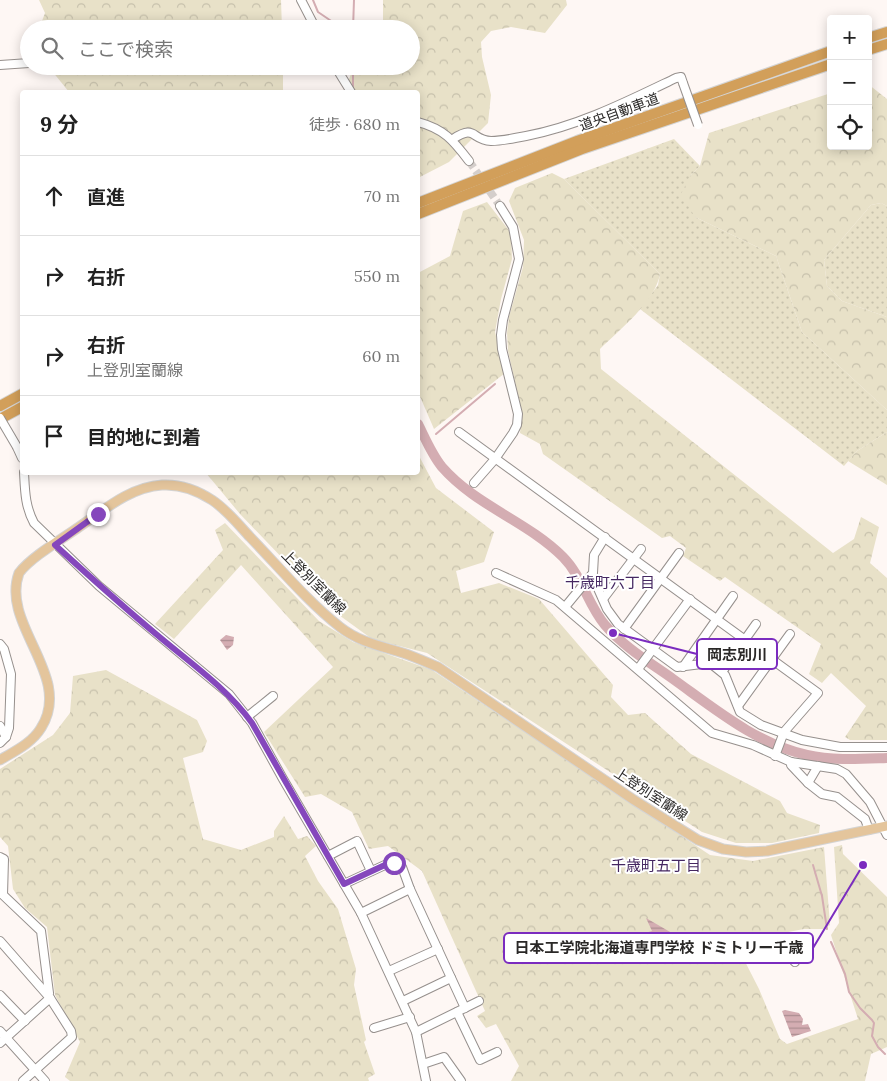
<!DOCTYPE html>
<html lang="ja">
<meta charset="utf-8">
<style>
:root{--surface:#fff;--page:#f2f2f2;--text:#222;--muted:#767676;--line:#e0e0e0}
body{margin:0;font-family:Lora,"Noto Sans JP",serif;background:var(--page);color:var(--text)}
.controls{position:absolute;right:15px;top:15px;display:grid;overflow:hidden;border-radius:5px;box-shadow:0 2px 12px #0003}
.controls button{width:45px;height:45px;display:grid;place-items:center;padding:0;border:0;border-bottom:1px solid var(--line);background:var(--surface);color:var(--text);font:25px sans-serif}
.stop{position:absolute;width:15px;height:15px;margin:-11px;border:4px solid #8547bc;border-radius:50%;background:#fff}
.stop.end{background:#8547bc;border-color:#fff;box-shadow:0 1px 5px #0008}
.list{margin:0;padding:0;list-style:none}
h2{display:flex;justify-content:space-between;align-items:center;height:65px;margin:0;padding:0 20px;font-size:21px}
h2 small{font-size:16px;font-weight:400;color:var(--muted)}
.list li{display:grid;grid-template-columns:32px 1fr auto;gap:15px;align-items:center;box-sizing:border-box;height:80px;padding:0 20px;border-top:1px solid var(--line)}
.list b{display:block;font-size:19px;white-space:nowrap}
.list p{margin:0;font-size:16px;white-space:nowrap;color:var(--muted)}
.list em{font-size:16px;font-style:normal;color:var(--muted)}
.icon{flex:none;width:28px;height:28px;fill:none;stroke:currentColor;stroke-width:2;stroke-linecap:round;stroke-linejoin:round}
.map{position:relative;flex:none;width:887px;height:1081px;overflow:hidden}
.search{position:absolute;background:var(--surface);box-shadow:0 2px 12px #0003;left:20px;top:20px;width:400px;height:55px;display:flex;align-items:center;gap:12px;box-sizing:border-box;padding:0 18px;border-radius:28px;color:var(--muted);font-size:19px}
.panel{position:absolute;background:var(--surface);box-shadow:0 2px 12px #0003;left:20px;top:90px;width:400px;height:385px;border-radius:5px}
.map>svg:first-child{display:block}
.grass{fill:url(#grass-dots)}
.forest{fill:url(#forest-crowns)}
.water{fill:url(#water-rules)}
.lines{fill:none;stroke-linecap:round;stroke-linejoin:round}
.stream{stroke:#d4adb2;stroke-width:2}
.river{stroke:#d4adb2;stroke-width:10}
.minor-tunnel{stroke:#d4cecb;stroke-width:8;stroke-dasharray:8 4;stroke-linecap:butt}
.minor-casing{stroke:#96908d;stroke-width:10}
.major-casing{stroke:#d4d4d4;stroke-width:11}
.highway-casing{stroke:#d4d4d4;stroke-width:12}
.minor{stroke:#fff;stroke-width:8}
.major{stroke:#e4c59c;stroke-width:9}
.highway{stroke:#d29f5a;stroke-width:10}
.minor-bridge-casing{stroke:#96908d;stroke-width:10;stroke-linecap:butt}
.minor-bridge{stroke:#fff;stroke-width:8}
.route{stroke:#8547bc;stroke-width:6}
.labels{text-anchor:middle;stroke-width:4;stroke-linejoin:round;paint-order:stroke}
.street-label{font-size:14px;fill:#2a2827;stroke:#fff}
.neighbourhood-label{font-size:15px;fill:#452761;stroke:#fff}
.leader{fill:none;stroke:#7b2cbf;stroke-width:2}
.callout-dot{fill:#7b2cbf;stroke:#fff;stroke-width:2}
.callout{fill:#fff;stroke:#7b2cbf;stroke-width:2}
.callout-label{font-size:15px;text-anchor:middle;font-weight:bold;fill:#2a2827}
</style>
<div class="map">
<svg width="887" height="1081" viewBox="0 0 887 1081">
<defs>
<pattern id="grass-dots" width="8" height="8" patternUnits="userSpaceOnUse" patternTransform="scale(1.25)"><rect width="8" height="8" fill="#e8e1c8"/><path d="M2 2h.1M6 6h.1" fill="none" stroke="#c7c1ac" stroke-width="1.8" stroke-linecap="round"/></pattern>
<pattern id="forest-crowns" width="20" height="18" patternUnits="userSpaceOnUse" patternTransform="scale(1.25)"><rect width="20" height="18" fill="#e8e1c8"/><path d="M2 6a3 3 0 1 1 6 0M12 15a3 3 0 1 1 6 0" fill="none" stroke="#c7c1ac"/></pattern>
<pattern id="water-rules" width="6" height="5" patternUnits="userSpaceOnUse" patternTransform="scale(1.25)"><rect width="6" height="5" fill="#d4adb2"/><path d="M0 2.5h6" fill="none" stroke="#ac8d91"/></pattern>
</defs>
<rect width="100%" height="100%" fill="#fef7f4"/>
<g class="grass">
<polygon points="674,139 700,166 690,176 695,217 776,256 802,332 887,410 887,432 857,451 844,466 640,309 658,285 660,274 564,179"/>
<polygon points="881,203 887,206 887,317 842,301 827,286 824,260 871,205"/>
</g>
<g class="forest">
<polygon points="39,0 281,0 282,29 39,29 45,13"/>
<polygon points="383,0 566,0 567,5 545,33 511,27 491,31 481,42 482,57 491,95 488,123 449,162 418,178 418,92 356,92 348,82 352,71 355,66 411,66 411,29 383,29"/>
<polygon points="48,66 283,66 283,92 69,92"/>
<polygon points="868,84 887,99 887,206 881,203 871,205 824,260 827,286 842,301 887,317 887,410 802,332 776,256 695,217 681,194 690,176 700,166 709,133 831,93 831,146 868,146"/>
<path d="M552 173 564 179 660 274C655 302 619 330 600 349L601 369 833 553 854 539 861 517 879 527 870 563 887 578V740H850L845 737 866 706 831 673 822 683 809 674 821 644 725 577 720 581 683 556 686 548 670 536 662 538 543 454 540 444 520 433 522 413 508 351 507 333 509 317 523 267 524 240 509 201 515 188Z"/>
<polygon points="487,202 511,233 512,259 501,299 495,332 505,373 434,429 418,392 418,273 450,256 463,211"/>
<polygon points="887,432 887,485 848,461 857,451"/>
<polygon points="418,454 436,488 494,532 484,562 456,571 461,593 499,583 539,599 613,685 611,697 628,715 645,713 691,754 780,801 787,813 820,825 819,833 772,843 736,843 702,832 427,653 372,639 332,610 240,514 206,473 418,472"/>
<polygon points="225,523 319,621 353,642 432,670 710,855 753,861 824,847 830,925 823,929 804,929 735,942 759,989 780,1039 787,1044 858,1019 831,935 839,923 834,847 842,845 843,854 887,897 887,1047 871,1054 865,1081 511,1081 519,1066 496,1024 486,1028 477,1016 485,1011 422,871 388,846 369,849 352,812 321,794 305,797 264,732 333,667 241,565 174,639 155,624 223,550 215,530"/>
<polygon points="106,670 197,720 207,741 203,752 183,758 203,839 241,850 274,837 274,831 284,816 298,839 307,836 316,846 305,856 318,881 338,909 356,969 354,985 366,1040 364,1042 375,1074 368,1078 369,1081 70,1081 65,1077 80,1042 55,995 47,927 25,908 13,889 8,846 0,837 0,769 53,735 70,713 73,676"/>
</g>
<g class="water">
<polygon points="226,635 234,637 233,645 227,650 220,640"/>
<polygon points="646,918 684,940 687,943 676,952 661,939 645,933 652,931"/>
<polygon points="785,1010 799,1013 803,1019 802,1025 808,1024 811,1031 792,1037 782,1011"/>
</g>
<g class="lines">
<g class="stream">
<polyline points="313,0 318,12 343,29"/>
<polyline points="353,29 354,0"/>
<polyline points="353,89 353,66"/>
<polyline points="436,434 495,384"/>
<polyline points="813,865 822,896 827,929"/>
<polyline points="831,942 845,974 849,992 860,1008 872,1020 874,1023 872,1036 878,1047 885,1054"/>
</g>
<path class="river" d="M418 424C425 438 432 455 442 467 476 506 527 521 563 557 582 576 588 605 605 625 624 647 649 662 673 679 715 709 757 744 807 755 833 761 861 759 887 758"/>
<polyline class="minor-tunnel" points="469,161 500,206"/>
<g class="minor-casing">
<g id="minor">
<polyline points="301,0 316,29"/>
<polyline points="0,65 29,63"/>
<polyline points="335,66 351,92"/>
<path d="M418 122C444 129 453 140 469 161"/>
<path d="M453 139C476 124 471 140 491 141 503 141 514 138 526 136 579 126 628 101 676 78L681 77 683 83"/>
<polyline points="459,432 818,693 784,732 775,756"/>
<polyline points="17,447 22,458"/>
<path d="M24 472C25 491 25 506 34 523L99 586 229 694 252 723 283 779 361 913 416 1032 426 1081"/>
<polyline points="474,483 495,459 513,433 517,425 518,414 502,349 501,335 503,320 519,259 513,227 500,206"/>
<polyline points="496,573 556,600 712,733 753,745 791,762 837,769 846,774 870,802 887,835"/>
<polyline points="592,575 607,609 618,624 677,667 710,663 725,675 740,712 761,725 802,740 840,747 887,747"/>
<polyline points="603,599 641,549"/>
<polyline points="565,607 593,573 594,555 605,537"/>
<polyline points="624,629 679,553"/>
<polyline points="0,644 4,649 11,674 9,728 6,737 0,743"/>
<polyline points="683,667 733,596"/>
<polyline points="638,669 690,599"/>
<polyline points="722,672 756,624"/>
<polyline points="738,706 790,634"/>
<polyline points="247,717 273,696"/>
<polyline points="0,726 6,737"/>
<polyline points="791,762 791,765 808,783 822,794 837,797 865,819 869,830"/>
<polyline points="808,783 818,766"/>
<polyline points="328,856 357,841 371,871"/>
<polyline points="0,857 4,859 3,895 41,931 49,993"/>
<polyline points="344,884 387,864 394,863 402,867 410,889 465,1008"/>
<polyline points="361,913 410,889"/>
<polyline points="0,941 50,998 71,1031 72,1037 23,1081"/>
<path d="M765 941C769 962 783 949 795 962"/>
<polyline points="389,971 438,949"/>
<polyline points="0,995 25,1021"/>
<polyline points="403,1001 451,978"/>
<polyline points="457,1012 480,1060 497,1052"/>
<polyline points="374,1028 410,1017"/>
<polyline points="0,1031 45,1081"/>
<polyline points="416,1032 479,1001"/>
<polyline points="0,1043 50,998"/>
<polyline points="423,1064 444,1057 461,1081"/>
</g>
</g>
<g class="major-casing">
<path id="major" d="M0 760C15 751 32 743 41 728 74 676 0 625 19 573 31 557 62 539 79 527 104 510 130 487 162 485 179 484 197 490 212 500 226 509 238 524 250 537 279 567 307 601 340 627 359 642 381 646 403 653 415 657 426 662 438 667L634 800 698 840 723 849 746 852 767 851 887 826"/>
</g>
<g class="highway-casing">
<g id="highway">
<polyline points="868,38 887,32"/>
<polyline points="868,50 887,44"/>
<polyline points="418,203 577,141 831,51"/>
<polyline points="418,214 582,149 831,64"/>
<polyline points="0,406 22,394"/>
<polyline points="0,419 22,407"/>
</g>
</g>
<use href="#minor" class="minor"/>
<use href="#major" class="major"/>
<use href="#highway" class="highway"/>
<g class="minor-bridge-casing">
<g id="minor-bridge">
<polyline points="683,83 698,125"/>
<polyline points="0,418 17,447"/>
</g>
</g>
<use href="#minor-bridge" class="minor-bridge"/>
</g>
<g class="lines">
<path class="route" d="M98 514 55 545C88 575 121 605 156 634 189 662 226 687 252 723L344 884 387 864 394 863"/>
</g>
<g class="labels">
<g class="street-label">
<text transform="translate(619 112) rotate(-20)" y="5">道央自動車道</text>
<text transform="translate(314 582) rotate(45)" y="5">上登別室蘭線</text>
<text transform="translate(651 794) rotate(33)" y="5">上登別室蘭線</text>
</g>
<g class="neighbourhood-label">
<text x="610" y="588">千歳町六丁目</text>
<text x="656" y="871">千歳町五丁目</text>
</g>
</g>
<path class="leader" d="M613 633L697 654M863 865L813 948"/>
<g class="callout-dot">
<circle cx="613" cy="633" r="5"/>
<circle cx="863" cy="865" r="5"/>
</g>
<g class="callout">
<rect x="697" y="639" width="80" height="30" rx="5"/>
<rect x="504" y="933" width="309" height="30" rx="5"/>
</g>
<g class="callout-label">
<text x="737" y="660">岡志別川</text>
<text x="659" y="953">日本工学院北海道専門学校 ドミトリー千歳</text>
</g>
</svg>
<div class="controls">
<button>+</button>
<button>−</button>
<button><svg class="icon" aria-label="locate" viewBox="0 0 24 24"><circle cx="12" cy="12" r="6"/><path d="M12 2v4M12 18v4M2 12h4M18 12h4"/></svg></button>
</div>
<div class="stop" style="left:394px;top:863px"></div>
<div class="stop end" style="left:98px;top:514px"></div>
<div class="search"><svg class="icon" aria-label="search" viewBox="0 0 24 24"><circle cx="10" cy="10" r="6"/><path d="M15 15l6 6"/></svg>ここで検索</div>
<section class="panel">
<h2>9 分<small>徒歩 · 680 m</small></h2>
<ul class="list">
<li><svg class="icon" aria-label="ahead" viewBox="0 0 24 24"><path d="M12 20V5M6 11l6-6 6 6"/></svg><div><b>直進</b></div><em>70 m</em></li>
<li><svg class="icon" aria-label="right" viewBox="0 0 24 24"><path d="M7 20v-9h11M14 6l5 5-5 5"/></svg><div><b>右折</b></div><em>550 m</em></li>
<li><svg class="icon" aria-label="right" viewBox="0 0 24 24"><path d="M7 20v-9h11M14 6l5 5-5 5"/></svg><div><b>右折</b><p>上登別室蘭線</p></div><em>60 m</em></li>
<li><svg class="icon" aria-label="arrive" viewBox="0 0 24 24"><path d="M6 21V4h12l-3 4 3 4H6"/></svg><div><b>目的地に到着</b></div></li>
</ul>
</section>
</div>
